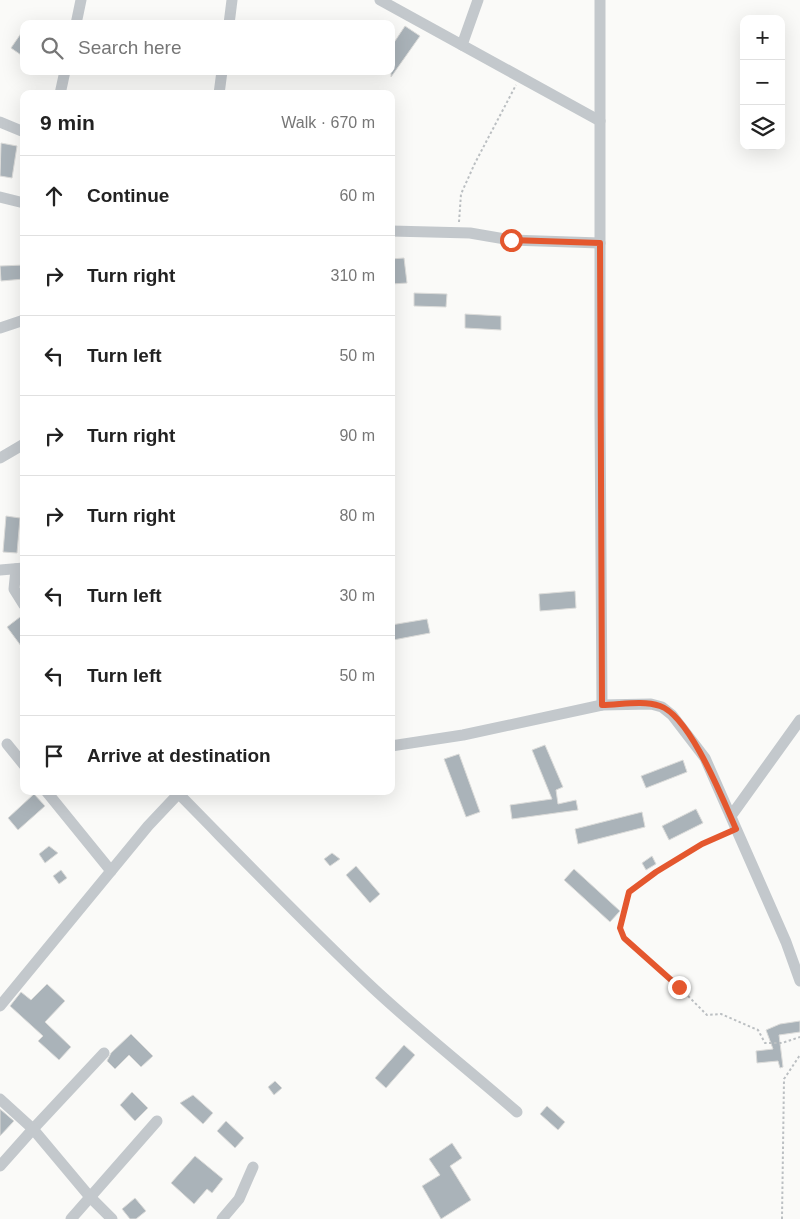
<!DOCTYPE html>
<meta charset="utf-8">
<style>
:root{--surface:#fff;--page:#f2f2f2;--text:#222;--muted:#767676;--line:#e0e0e0}
body{margin:0;font-family:Arial,sans-serif;background:var(--page);color:var(--text)}
.controls{position:absolute;right:15px;top:15px;display:grid;overflow:hidden;border-radius:10px;box-shadow:0 5px 20px #0002}
.controls button{width:45px;height:45px;display:grid;place-items:center;padding:0;border:0;border-bottom:1px solid var(--line);background:var(--surface);color:var(--text);font:25px sans-serif}
.stop{position:absolute;width:15px;height:15px;margin:-11px;border:4px solid #e4572e;border-radius:50%;background:#fff}
.stop.end{background:#e4572e;border-color:#fff;box-shadow:0 1px 5px #0008}
.list{margin:0;padding:0;list-style:none}
h2{display:flex;justify-content:space-between;align-items:center;height:65px;margin:0;padding:0 20px;font-size:21px}
h2 small{font-size:16px;font-weight:400;color:var(--muted)}
.list li{display:grid;grid-template-columns:32px 1fr auto;gap:15px;align-items:center;box-sizing:border-box;height:80px;padding:0 20px;border-top:1px solid var(--line)}
.list b{display:block;font-size:19px;white-space:nowrap}
.list em{font-size:16px;font-style:normal;color:var(--muted)}
.icon{flex:none;width:28px;height:28px;fill:none;stroke:currentColor;stroke-width:2;stroke-linecap:round;stroke-linejoin:round}
.map{position:relative;flex:none;width:800px;height:1219px;overflow:hidden}
.search{position:absolute;background:var(--surface);box-shadow:0 5px 20px #0002;left:20px;top:20px;width:375px;height:55px;display:flex;align-items:center;gap:12px;box-sizing:border-box;padding:0 18px;border-radius:10px;color:var(--muted);font-size:19px}
.panel{position:absolute;background:var(--surface);box-shadow:0 5px 20px #0002;left:20px;top:90px;width:375px;height:705px;border-radius:10px}
.map>svg:first-child{display:block}
.building{fill:#aab3b9;stroke:#dcdcda}
.lines{fill:none;stroke-linecap:round;stroke-linejoin:round}
.path{stroke:#bbbfc2;stroke-width:2;stroke-dasharray:2.5 2.5;stroke-linecap:butt}
.minor{stroke:#c3c8cc;stroke-width:11}
.route{stroke:#e4572e;stroke-width:6}
</style>
<div class="map">
<svg width="800" height="1219" viewBox="0 0 800 1219">
<rect width="100%" height="100%" fill="#fafaf8"/>
<g class="building">
<polygon points="405,26 420,36 391,77 391,47"/>
<polygon points="24,29 24,57 11,48"/>
<polygon points="1,143 17,146 12,178 0,176"/>
<polygon points="404,258 407,283 391,284 391,259"/>
<polygon points="24,265 24,279 1,281 0,266"/>
<polygon points="414,293 447,294 446,307 414,306"/>
<polygon points="465,314 501,316 501,330 465,328"/>
<polygon points="6,516 20,518 17,553 3,552"/>
<polygon points="575,591 576,608 540,611 539,594"/>
<polygon points="24,614 24,650 7,627"/>
<polygon points="427,619 430,633 393,640 391,625"/>
<polygon points="545,745 563,787 556,790 558,804 576,800 578,810 512,819 510,805 552,799 532,750"/>
<polygon points="459,754 480,812 466,817 444,759"/>
<polygon points="683,760 687,772 646,788 641,776"/>
<polygon points="34,794 45,806 18,830 8,818"/>
<polygon points="696,809 703,823 669,840 662,826"/>
<polygon points="642,812 645,827 578,844 575,829"/>
<polygon points="49,846 58,853 45,863 39,854"/>
<polygon points="332,853 340,859 330,866 324,859"/>
<polygon points="652,856 656,864 646,870 642,863"/>
<polygon points="356,866 380,894 370,903 346,875"/>
<polygon points="574,869 620,911 610,922 564,880"/>
<polygon points="61,870 67,878 59,884 53,876"/>
<polygon points="47,984 65,1001 45,1022 71,1047 59,1060 38,1041 43,1036 10,1006 21,992 31,1000"/>
<polygon points="800,1021 800,1032 779,1035 783,1067 780,1068 778,1061 757,1063 756,1051 773,1049 766,1030 780,1024"/>
<polygon points="131,1034 153,1056 141,1067 129,1055 115,1069 107,1061 111,1053"/>
<polygon points="404,1045 415,1055 386,1088 375,1078"/>
<polygon points="275,1081 282,1088 274,1095 268,1087"/>
<polygon points="132,1092 148,1108 135,1121 120,1105"/>
<polygon points="193,1095 213,1113 203,1124 180,1103"/>
<polygon points="547,1106 565,1122 558,1130 540,1114"/>
<polygon points="0,1109 14,1121 0,1136"/>
<polygon points="226,1121 244,1138 235,1148 217,1131"/>
<polygon points="452,1143 462,1158 450,1166 471,1200 441,1219 422,1186 440,1175 429,1159"/>
<polygon points="195,1156 223,1179 212,1193 207,1189 194,1204 171,1183"/>
<polygon points="135,1198 146,1211 136,1219 130,1219 122,1209"/>
</g>
<g class="lines">
<g class="path">
<polyline points="459,222 461,194 475,163 516,85"/>
<polyline points="728,833 702,844 656,872 629,892 620,928 624,938 679,987 707,1015 721,1014 758,1030 765,1043 782,1043 800,1037"/>
<polyline points="782,1219 784,1079 800,1055"/>
</g>
<g class="minor">
<polyline points="380,0 600,121"/>
<polyline points="600,0 600,413 602,705"/>
<polyline points="76,24 81,0"/>
<polyline points="229,24 232,0"/>
<polyline points="462,45 478,0"/>
<polyline points="60,94 65,71"/>
<polyline points="219,94 222,71"/>
<polyline points="0,122 24,132"/>
<polyline points="0,197 24,203"/>
<polyline points="391,231 470,233 511,240 600,243"/>
<polyline points="0,328 24,320"/>
<polyline points="0,458 24,444"/>
<polyline points="16,569 14,589 24,605"/>
<polyline points="0,570 24,568"/>
<polyline points="7,744 24,765"/>
<polyline points="391,746 463,735 602,705 651,704 662,707 672,715 705,758 786,942 800,981"/>
<polyline points="46,791 111,871"/>
<path d="M176 791C241 857 305 924 373 988 419 1031 469 1070 517 1112"/>
<polyline points="731,816 800,720"/>
<polyline points="0,1006 148,826 181,791"/>
<polyline points="0,1099 33,1129 104,1053"/>
<polyline points="0,1166 33,1129 90,1197 112,1219"/>
<polyline points="71,1219 157,1121"/>
<polyline points="222,1219 239,1199 253,1167"/>
</g>
</g>
<g class="lines">
<path class="route" d="M511 240 600 243 602 705C620 705 642 700 660 706 690 716 723 800 736 829L702 844 656 872 629 892 620 928 624 938 679 987"/>
</g>
</svg>
<div class="controls">
<button>+</button>
<button>−</button>
<button><svg class="icon" aria-label="layers" viewBox="0 0 24 24"><path d="M12 4l9 5-9 5-9-5zM3 14l9 5 9-5"/></svg></button>
</div>
<div class="stop" style="left:511px;top:240px"></div>
<div class="stop end" style="left:679px;top:987px"></div>
<div class="search"><svg class="icon" aria-label="search" viewBox="0 0 24 24"><circle cx="10" cy="10" r="6"/><path d="M15 15l6 6"/></svg>Search here</div>
<section class="panel">
<h2>9 min<small>Walk · 670 m</small></h2>
<ul class="list">
<li><svg class="icon" aria-label="ahead" viewBox="0 0 24 24"><path d="M12 20V5M6 11l6-6 6 6"/></svg><div><b>Continue</b></div><em>60 m</em></li>
<li><svg class="icon" aria-label="right" viewBox="0 0 24 24"><path d="M7 20v-9h11M14 6l5 5-5 5"/></svg><div><b>Turn right</b></div><em>310 m</em></li>
<li><svg class="icon" aria-label="left" viewBox="0 0 24 24"><path d="M17 20v-9H6M10 6l-5 5 5 5"/></svg><div><b>Turn left</b></div><em>50 m</em></li>
<li><svg class="icon" aria-label="right" viewBox="0 0 24 24"><path d="M7 20v-9h11M14 6l5 5-5 5"/></svg><div><b>Turn right</b></div><em>90 m</em></li>
<li><svg class="icon" aria-label="right" viewBox="0 0 24 24"><path d="M7 20v-9h11M14 6l5 5-5 5"/></svg><div><b>Turn right</b></div><em>80 m</em></li>
<li><svg class="icon" aria-label="left" viewBox="0 0 24 24"><path d="M17 20v-9H6M10 6l-5 5 5 5"/></svg><div><b>Turn left</b></div><em>30 m</em></li>
<li><svg class="icon" aria-label="left" viewBox="0 0 24 24"><path d="M17 20v-9H6M10 6l-5 5 5 5"/></svg><div><b>Turn left</b></div><em>50 m</em></li>
<li><svg class="icon" aria-label="arrive" viewBox="0 0 24 24"><path d="M6 21V4h12l-3 4 3 4H6"/></svg><div><b>Arrive at destination</b></div></li>
</ul>
</section>
</div>
